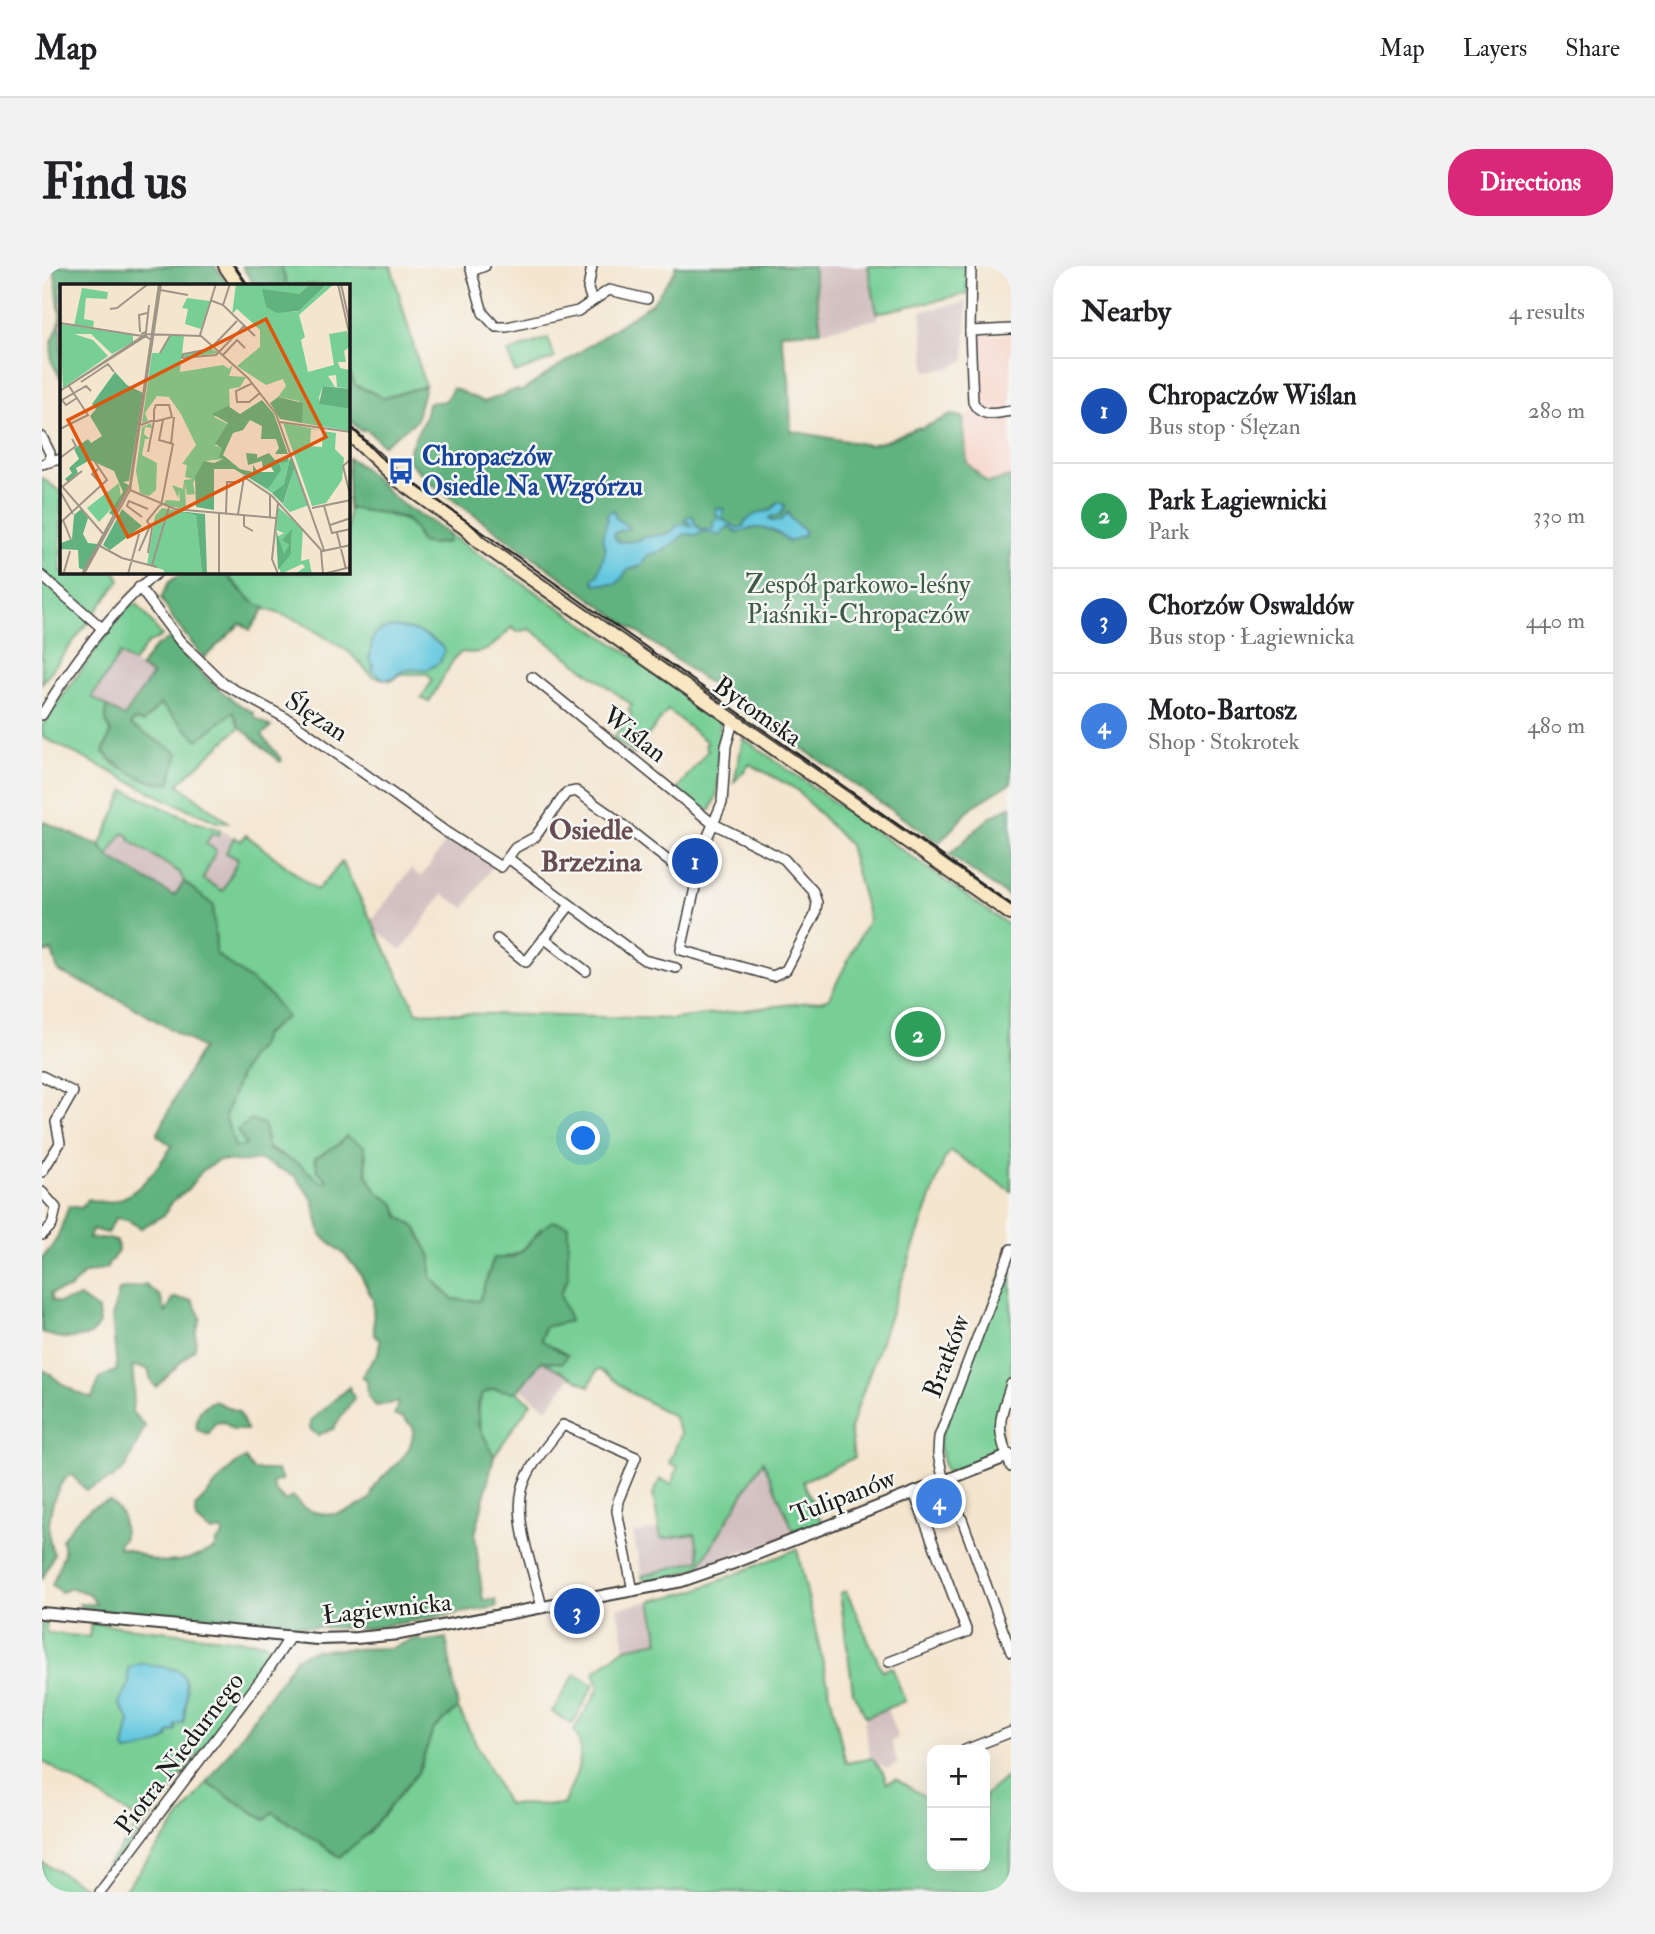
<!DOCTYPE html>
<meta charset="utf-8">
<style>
:root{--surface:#fff;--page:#f2f2f2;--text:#202124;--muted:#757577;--line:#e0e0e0;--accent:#db2777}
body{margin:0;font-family:"IM FELL Double Pica",serif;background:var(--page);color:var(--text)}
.controls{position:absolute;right:21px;bottom:21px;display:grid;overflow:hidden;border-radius:14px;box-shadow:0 7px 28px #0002}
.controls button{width:63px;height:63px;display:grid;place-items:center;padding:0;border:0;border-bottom:2px solid var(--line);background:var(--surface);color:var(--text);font:35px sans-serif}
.you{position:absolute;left:542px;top:873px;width:24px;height:24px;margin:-18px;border:5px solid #fff;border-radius:50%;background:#1a73e8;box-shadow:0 0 0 10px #1a73e833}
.badge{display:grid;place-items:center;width:46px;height:46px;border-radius:50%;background:var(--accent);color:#fff;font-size:23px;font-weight:700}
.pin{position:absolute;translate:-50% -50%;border:4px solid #fff;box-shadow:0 2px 7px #0006}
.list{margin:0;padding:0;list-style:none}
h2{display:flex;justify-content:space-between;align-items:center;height:91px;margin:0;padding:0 28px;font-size:30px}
h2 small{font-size:23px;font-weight:400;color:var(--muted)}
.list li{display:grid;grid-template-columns:46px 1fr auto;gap:21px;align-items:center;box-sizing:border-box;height:105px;padding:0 28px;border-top:2px solid var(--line)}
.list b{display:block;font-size:26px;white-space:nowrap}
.list p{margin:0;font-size:23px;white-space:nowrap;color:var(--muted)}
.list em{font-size:23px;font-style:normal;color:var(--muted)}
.map{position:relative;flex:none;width:969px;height:1626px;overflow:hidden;border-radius:28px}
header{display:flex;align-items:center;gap:42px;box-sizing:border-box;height:98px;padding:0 35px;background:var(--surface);border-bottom:2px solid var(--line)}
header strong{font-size:33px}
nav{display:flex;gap:38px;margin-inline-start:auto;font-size:24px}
.intro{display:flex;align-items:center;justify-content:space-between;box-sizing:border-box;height:168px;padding:0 42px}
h1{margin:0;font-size:49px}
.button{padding:18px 32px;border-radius:28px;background:var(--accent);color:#fff;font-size:24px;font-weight:700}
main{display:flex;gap:42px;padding:0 42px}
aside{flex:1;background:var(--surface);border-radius:28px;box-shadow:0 7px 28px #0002}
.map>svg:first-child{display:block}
.built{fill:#f7d1c6}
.industrial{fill:#d2bfbf}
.green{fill:#77cf95;stroke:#4a7658;stroke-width:2}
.forest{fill:#61b27e;stroke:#3e674d;stroke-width:2}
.water{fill:#62c7df;stroke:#3f727e;stroke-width:2}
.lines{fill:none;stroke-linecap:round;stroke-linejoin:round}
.minor-casing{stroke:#3c3a37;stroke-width:12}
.tertiary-casing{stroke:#3c3a37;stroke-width:14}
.secondary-casing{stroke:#3c3a37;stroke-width:16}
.minor{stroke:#fff;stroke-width:9}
.tertiary{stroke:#fff;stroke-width:10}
.secondary{stroke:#f9e7c3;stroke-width:12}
.tram{stroke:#1c1c1c;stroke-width:2}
.labels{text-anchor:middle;stroke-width:5;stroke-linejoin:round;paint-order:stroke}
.transit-label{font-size:26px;font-weight:bold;fill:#164399;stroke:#f6f6f2;text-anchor:start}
.park-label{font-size:26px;fill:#3c5b46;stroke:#f6f6f2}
.street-label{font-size:26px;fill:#1c1c1c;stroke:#f6f6f2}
.neighbourhood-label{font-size:28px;font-weight:bold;fill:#674c54;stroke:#f6f6f2}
.inset-road{fill:none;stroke:#9e9587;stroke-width:2}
.view{fill:#de560d;fill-opacity:0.15;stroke:#de560d;stroke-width:3.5}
.inset-edge{fill:none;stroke:#1c1c1c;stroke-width:3.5}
</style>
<header>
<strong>Map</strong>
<nav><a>Map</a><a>Layers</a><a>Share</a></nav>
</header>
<div class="intro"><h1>Find us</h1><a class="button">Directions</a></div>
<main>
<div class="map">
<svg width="969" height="1626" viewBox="0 0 969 1626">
<rect width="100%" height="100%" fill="#f6f6f2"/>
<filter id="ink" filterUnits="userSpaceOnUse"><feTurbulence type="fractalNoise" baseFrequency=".0143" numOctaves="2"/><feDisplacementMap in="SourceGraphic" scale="14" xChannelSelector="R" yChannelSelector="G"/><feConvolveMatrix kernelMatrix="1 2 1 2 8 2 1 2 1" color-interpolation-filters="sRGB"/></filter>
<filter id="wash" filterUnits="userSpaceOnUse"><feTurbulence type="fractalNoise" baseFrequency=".00686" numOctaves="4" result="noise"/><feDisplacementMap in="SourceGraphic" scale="28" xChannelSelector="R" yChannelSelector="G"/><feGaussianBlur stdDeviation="1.57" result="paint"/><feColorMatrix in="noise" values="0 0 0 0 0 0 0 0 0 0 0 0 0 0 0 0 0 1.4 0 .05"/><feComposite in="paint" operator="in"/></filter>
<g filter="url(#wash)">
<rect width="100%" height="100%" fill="#f4e5cf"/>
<polygon class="built" points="933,69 969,69 969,211 945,217 925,197 921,151 938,143"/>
<g class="industrial">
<polygon points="771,0 826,0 836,53 779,65"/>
<polygon points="925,36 923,94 908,102 884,105 879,45"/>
<polygon points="78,388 110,409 82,451 50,431"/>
<polygon points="178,564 192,571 185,587 196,593 181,625 161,613 174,584 164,578 170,567 176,569"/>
<polygon points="80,567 87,570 88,575 138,607 142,616 133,631 66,591"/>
<polygon points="407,572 451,599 423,642 401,628 360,684 332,662 329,656 369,603 379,611"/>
<polygon points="502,1095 529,1110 505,1143 479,1123"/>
<polygon points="722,1195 753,1268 657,1301 661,1295"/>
<polygon points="617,1263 620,1273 653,1268 658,1294 600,1310 591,1268"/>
<polygon points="609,1335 618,1375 583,1382 575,1342"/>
<polygon points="845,1443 856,1472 849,1475 856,1498 845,1502 828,1492 822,1456 826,1451"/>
</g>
<g class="green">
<polygon points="239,0 349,0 383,120 342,132 313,119 306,104 306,19 245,19"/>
<polygon points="826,0 926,0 925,28 835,47"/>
<polygon points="506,72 513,92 473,107 466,86"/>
<polygon points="0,212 19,226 19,306 74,306 78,314 0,417"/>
<path d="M306 242 343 248 365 255 388 278 406 276V268L615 406 678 456 675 528 669 544 663 545 635 523 666 484 663 480 665 476 626 444 597 481 599 483 597 487 591 488 571 472 590 448 586 444 590 439 488 363 475 366 470 361C452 378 447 390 420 386L413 391 387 436 379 432 390 415 386 408H359L350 415 330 410 307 386 255 354 215 340 186 310V306H306Z"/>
<polygon points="95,338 120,370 105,378 91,397 78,388 50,431 64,440 64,454 69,467 61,486 74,499 117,518 99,466 89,459 92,454 102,456 118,438 191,446 198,461 136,518 187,557 175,556 121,532 0,471 0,460 11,443 83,344 89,339"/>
<path d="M701 472 969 661V925L909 885 902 894 808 1163 812 1192 761 1215 781 1259 753 1268 721 1195 657 1301 622 1315 601 1314 600 1310 658 1294 653 1268 619 1273 611 1229 618 1213 630 1218 636 1201 627 1197 639 1168 631 1150 589 1127 559 1104H555L547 1120 500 1095 525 1089 499 1075 502 1061 528 1055 518 1028 526 1012 499 962C483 983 479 990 452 993L437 1035 410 1033 389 1011V991L375 963 357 950 352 937 335 926 325 909 324 888 304 871 297 878 273 892 285 914 280 917C256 895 222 881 195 864L204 879 193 882 183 850 198 809 209 789 217 781 221 769 243 751 173 687C177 676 169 655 171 640L142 616 138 607 88 575 87 570 81 567 66 591 58 580 83 524 148 554 178 564 176 570 170 567 164 578 174 584 161 613 181 625 196 593 184 587 192 571 199 575 204 569 275 624 300 596 375 746 632 753 783 734 787 732 827 653 807 579 754 523 708 498 692 516Z"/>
<polygon points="969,983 969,1118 959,1151 959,1185 904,1207 896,1179"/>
<path d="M451 1123 475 1126 489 1137 452 1190C440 1169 432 1152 440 1128Z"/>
<path d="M755 1283 804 1497 830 1492 841 1506 845 1517 854 1513 890 1535V1600H943V1529L969 1507V1626H81L165 1517 223 1554 231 1545 325 1568 376 1507 391 1464 416 1442 465 1538 521 1539C532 1515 547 1488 532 1464L557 1422 552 1406 583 1382 617 1375 609 1335 652 1325Z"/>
<polygon points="804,1325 840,1404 850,1401 863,1435 824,1451 811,1426 798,1327"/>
<polygon points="0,1353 5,1353 4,1366 7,1367 47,1371 49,1357 223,1377 232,1388 60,1616 54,1614 99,1555 0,1495"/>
<polygon points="533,1408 552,1419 530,1458 510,1446"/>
<polygon points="0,1596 45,1622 42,1626 0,1626"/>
</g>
<g class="forest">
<polygon points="12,0 173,0 186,19 19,19 19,113 9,94 10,76 17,59 18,49"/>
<polygon points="200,0 239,0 245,19 212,19"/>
<path d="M633 0H771L779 65 738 67 747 111 749 165 827 179 843 175 877 161 878 163 909 149 921 151 925 197 945 217 969 211V517L930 541 897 577 696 438 389 218 365 193C370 169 383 161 386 137L403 135 411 122 442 136 473 124 480 125 610 37 633 5Z"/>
<polygon points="306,104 313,119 342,132 383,120 374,155 341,179 324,163 319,165 306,152"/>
<path d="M306 192C328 203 341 224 360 238 375 249 393 256 406 268V276L388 278 378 276C375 269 373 261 367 256 355 246 322 245 306 242Z"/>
<path d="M142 306H186V310C197 322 207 337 223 342L208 364 199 357 162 392 132 355 119 332 127 316Z"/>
<path d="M128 372C152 400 179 430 212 447V451L229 461 220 469 240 494 238 496 198 461 191 446 156 474 118 438 102 456 92 454 89 459 136 487 128 517C104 519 77 502 61 486L69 467 64 454V440L82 451 110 409 98 401 113 381Z"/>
<polygon points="969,540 969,632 907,589 947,552"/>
<path d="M0 555 58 580 67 591 132 630 142 616 172 640C169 656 177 675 173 687L229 730 244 751 221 769 217 781 209 789 198 809 183 850 193 881 204 879 195 864 209 854 222 858 226 884 256 897 280 917 285 914 276 905 273 892 297 878 304 870 322 880 325 909 335 926 352 937 357 950 375 963 389 991V1011L410 1033 437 1035 452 992C458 992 465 992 471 991 483 987 495 964 510 955L526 959V1012L518 1028 528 1055 502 1061 499 1074 525 1089 520 1097 500 1095 475 1126 451 1123 440 1128 436 1139V1158L452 1190 433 1269 441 1334H454L455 1341 323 1363 206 1358 40 1343 37 1338H54L46 1327 29 1322 19 1326 10 1319 22 1287 20 1273C32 1256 47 1238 68 1235L80 1249 82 1271 76 1279 77 1282C92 1283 104 1293 115 1295 134 1298 156 1291 172 1283L174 1276 181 1270 180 1264 169 1266 155 1254 153 1241C171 1226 181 1204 203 1192L211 1204H235L240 1214 230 1217 233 1225 243 1235 250 1231C256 1234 257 1240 262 1242 287 1254 308 1247 329 1232 331 1207 374 1197 371 1161L360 1151 352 1150 356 1136 334 1140 326 1130 325 1115 320 1110 336 1087 338 1075 332 1069 331 1034 318 1007 303 989 279 969 271 934 253 910 219 894 197 896 177 894 161 904 146 923 131 935 122 949 99 962 85 954 74 952 65 967 50 963 47 973 61 972 75 975 76 985 64 1002 42 1008 27 1023 9 1027 10 1034 16 1037 38 1031 56 1044 57 1058 49 1069C27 1073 21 1075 0 1066V991C16 978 20 958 27 940L40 942 45 933C50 934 56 936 62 936 92 937 115 902 130 880L115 869 140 817 160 782 86 738 16 705 10 685 0 687Z"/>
<path d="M104 1019 118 1030 124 1047 131 1032 150 1034 159 1052 154 1066 153 1082 114 1121 109 1115 106 1103 90 1100 92 1121 90 1146 103 1160 84 1201 70 1213 44 1224 29 1208C9 1222 1 1266 12 1288L0 1314V1104C8 1106 12 1112 19 1117 29 1124 39 1129 50 1132L58 1112 75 1104 70 1051 77 1024Z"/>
<polygon points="307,1121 312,1132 291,1163 276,1169 268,1163 268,1155"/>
<path d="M172 1135 197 1146 205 1164H191L182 1156 173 1157 167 1168 155 1164C153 1150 159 1139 172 1135Z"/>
<polygon points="376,1372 380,1376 404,1372 416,1442 391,1464 376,1506 325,1568 298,1591 231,1546 224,1554 165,1517 255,1391 272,1384 349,1382"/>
</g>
<g class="water">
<path d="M737 236 743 239 739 248 735 250H730L727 252 729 255 739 254 746 246 749 253 763 265 761 270 747 276C733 261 713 258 696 267L687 260 677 270 670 266H660L656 269 643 268 623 284 606 289 598 300 586 304 575 318H553L551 313 556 309 564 282C554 270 568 260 565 247L572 244 573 251 588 262 572 267 573 272 577 276 594 275 603 271 628 267 637 258 649 260 647 256 642 255 646 250H651L653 258 659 264 673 262 670 256 677 252 673 247 674 242 682 243 680 253 696 262 702 260 703 255C710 250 717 245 727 245Z"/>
<path d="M351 361C371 363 389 368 403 384L398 396 386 403 362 404 351 412 343 413 330 405 331 399 327 393C332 373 326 365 351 361Z"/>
<path d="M101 1397C112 1401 124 1400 134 1404 151 1409 143 1445 141 1457L134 1459V1464L127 1467 126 1472C115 1480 98 1485 84 1486L82 1482 88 1455 77 1437 87 1419 86 1402Z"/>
</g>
</g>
<g filter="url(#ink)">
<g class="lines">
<g class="minor-casing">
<g id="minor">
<polyline points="428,0 441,47 454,61 465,61 536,45 567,24 605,33"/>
<polyline points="550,0 546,23 550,35"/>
<path d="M929 0 928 65 931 136C939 153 954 147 969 145"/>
<polyline points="430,5 443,0"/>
<polyline points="928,65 969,63"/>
<polyline points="0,171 8,187 8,196"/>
<polyline points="0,198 19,193"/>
<polyline points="0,310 61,363"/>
<polyline points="97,321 138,375 182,418 249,455 404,566 459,601 473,582 493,571 524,527 534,525 567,548 653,616"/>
<polyline points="490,411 670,557 742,593 771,625 775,637 773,649 744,704 731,710 639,684 663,577 680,537 684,480 691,456"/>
<path d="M0 449C27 402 74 339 116 306"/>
<polyline points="466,592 602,694 634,702"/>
<polyline points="502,672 544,705"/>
<polyline points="455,673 484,696 528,639"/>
<polyline points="0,810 31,826 14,856 18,877 0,906"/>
<polyline points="0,926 14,942 10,959 0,969"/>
<polyline points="969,983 897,1171 896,1188 901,1212 907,1218 969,1386"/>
<path d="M969 1118C956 1158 954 1161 969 1201"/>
<path d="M500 1342C493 1308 472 1258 480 1224 486 1200 507 1178 521 1159L594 1191 576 1235 575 1245 591 1325"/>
<polyline points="847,1396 925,1366 872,1227"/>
<polyline points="923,1484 969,1466"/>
<polyline points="58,1626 226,1404 248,1371"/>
</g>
</g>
<g class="tertiary-casing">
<polyline id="tertiary" points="0,1347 275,1373 314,1372 357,1368 640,1315 689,1298 969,1189"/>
</g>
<g class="secondary-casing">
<g id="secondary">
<polyline points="183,0 196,19"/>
<polyline points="306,167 356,214 424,263 438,277 969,648"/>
</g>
</g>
<use href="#minor" class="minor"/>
<use href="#tertiary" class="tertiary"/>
<use href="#secondary" class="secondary"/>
<g class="tram">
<polyline points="193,0 206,19"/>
<polyline points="306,158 337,190 379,223 969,638"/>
</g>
</g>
</g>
<defs>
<g id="bus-bare" transform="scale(2.1)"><path d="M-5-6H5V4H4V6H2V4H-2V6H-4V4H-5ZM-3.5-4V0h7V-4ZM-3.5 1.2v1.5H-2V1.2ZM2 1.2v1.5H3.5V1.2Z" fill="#1a4fb4" stroke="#f6f6f2" stroke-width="2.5" paint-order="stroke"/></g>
</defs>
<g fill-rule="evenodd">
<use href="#bus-bare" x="359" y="205"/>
</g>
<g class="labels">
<g class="transit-label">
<text x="380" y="199">Chropaczów<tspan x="380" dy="30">Osiedle Na Wzgórzu</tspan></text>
</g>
<g class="park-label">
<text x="816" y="327">Zespół parkowo-leśny<tspan x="816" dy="30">Piaśniki-Chropaczów</tspan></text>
</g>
<g class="street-label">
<text transform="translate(716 445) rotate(35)" y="9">Bytomska</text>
<text transform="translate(275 450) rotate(33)" y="9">Ślęzan</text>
<text transform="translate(593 468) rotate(38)" y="9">Wiślan</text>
<text transform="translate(904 1090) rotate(-69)" y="9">Bratków</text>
<text transform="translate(801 1230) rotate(-21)" y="9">Tulipanów</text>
<text transform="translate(345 1342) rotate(-6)" y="9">Łagiewnicka</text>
<text transform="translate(137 1487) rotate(-53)" y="9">Piotra Niedurnego</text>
</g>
<g class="neighbourhood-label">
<text x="549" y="573">Osiedle<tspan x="549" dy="32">Brzezina</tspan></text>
</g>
</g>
<g transform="translate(18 18)">
<rect width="290" height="290" fill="#f4e5cf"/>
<path d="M176 0H250L239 10 205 15 206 23 232 28 239 27 267 0H274L239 31 245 53 241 56 248 88 274 81 269 50 287 47 291 62 284 67 286 78H278L280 84 290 86V105L277 103 276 91 268 92 275 103 263 102 259 113 260 120 290 125V147L242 139 239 117 218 113 226 102 223 95 206 101 177 82 200 63V46L177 25 172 30ZM22 4 48 8 47 15 26 14 24 35 34 37 33 44 14 42ZM127 14 150 17 141 45 125 40 128 25 122 24ZM0 40 73 51V58L52 70 31 50H14L33 56 48 72 3 104ZM111 50 124 52 122 70 152 65 159 69 121 74 120 88 163 81 169 85 173 80 169 92 186 93 180 103 169 105 170 125 164 124 154 133 168 140 155 162 162 163 163 175 145 177 133 199 135 210 127 211 125 199 126 225 103 221 106 216 120 217 119 207 118 214 112 201 123 205 124 196 133 195 125 193 127 181 122 180 136 161 121 130 109 113 97 112 85 129 88 137 82 139 92 69H99ZM91 139 92 144 85 143 84 150 90 155H85L82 171 97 179 96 206 89 212 80 209 76 187 82 143ZM223 139 261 146 251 145 250 162 262 163 263 147 276 149 275 165 284 174 282 196 266 219 252 222ZM230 174 224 200 212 209 185 191 208 205 219 179ZM235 182 249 221 230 228 223 221ZM59 199 61 214 39 238 27 224ZM217 222 243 245 241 277 249 275 252 290H235L245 283 242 280 221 290 218 280 231 270 232 246 226 254 222 255 229 261 227 268 222 270 217 253 224 249 216 246ZM102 224 136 230 142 290H104V286L87 281 95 232Z" fill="#77cf95"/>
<path d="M250 0H267L239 27 217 29 206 23 202 5 239 10ZM55 88 67 101 83 109 69 197 63 198 69 201 54 232 49 229 63 208 54 187 30 176 16 184 18 189 8 198 5 195 12 189 9 184 19 175 14 165 28 155 31 159 42 152 30 132 36 125 32 120ZM263 102 290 105V125L259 120ZM218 113 243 119 242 139 220 135 210 119ZM202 116 214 130 228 170H215L219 164 216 155H201L202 142 190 136 183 146 173 149 163 171 180 185 193 188V181L198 188H214L211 183 203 186 202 177 188 181 186 169 197 170V174L209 169 215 176 228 172V178L219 179 221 186 208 205 174 185H154V226L136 223 135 193 144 177 154 179 163 175 159 173 162 164 155 160 168 139 152 130 168 122 180 130ZM230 174 235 182 223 220 212 209 224 200ZM21 225 28 234 23 250 28 259 38 260 24 286 19 284 18 266 0 265 1 259 12 255 14 231ZM62 225 82 242 50 266 43 261ZM117 227 145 230 147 290H142L136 231ZM232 245 231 270 218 286 216 246 224 270 229 261 222 256Z" fill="#61b27e"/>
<path class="inset-road" d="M278 0 291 57M281 0 291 45M100 6 128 11M150 16 163 21 195 52M163 21 170 0M50 25 57 24 88 0M177 37 150 65 123 70 122 74 156 71 184 42M0 39 82 52M80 48 79 31 87 29M81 50 86 48 89 21M140 51 188 94 216 130 264 266M140 51 156 0M100 69 111 50M163 71 177 56 185 64M21 98 48 80 54 88M193 99 176 107 177 118H189L200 109M0 107 86 50 141 52M0 107 86 52 92 57M17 114 6 121 2 116 26 102 31 107M220 138 291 148M81 141 91 137H97L112 133 109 121H96L94 126V137L88 168M0 145 28 131 9 102M111 160 114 133M0 174 16 162 12 155M291 175 283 182 291 215M38 185 32 190 42 201M0 200 45 252M2 203 22 187M70 206 115 225 216 234M70 206 101 0M0 207 13 230M218 219 212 275 218 290M101 222 113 160 99 156 103 136M264 222 272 249 291 245M252 224 291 216M159 229V290M166 229 167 198H180M178 230 184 193 212 212 263 268M184 231V242L193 247M82 233 67 222 69 217 88 225M210 234V211M3 236 11 256M0 239 47 196 35 178M270 241 291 234M277 249 286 285M40 262 62 274 97 283M79 267 91 240M261 267 263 290 291 283M263 267 291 261M88 269 92 244 87 237 100 221M92 281 109 223M4 288 10 267M22 290 70 201 99 0M24 290 71 204M68 290 79 250"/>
<path class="view" d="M206 35 266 153 68 253 8 136Z"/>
<rect width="290" height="290" class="inset-edge"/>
</g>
</svg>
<div class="controls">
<button>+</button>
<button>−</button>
</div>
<div class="you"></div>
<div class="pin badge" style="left:653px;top:595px;background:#1a4fb4">1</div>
<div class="pin badge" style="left:876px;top:768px;background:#2e9e5b">2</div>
<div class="pin badge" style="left:535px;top:1345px;background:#1a4fb4">3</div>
<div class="pin badge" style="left:897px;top:1235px;background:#3f7fe0">4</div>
</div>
<aside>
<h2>Nearby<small>4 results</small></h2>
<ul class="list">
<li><span class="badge" style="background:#1a4fb4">1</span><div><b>Chropaczów Wiślan</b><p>Bus stop · Ślęzan</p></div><em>280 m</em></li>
<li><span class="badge" style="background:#2e9e5b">2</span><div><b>Park Łagiewnicki</b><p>Park</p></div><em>330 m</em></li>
<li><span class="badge" style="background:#1a4fb4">3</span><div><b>Chorzów Oswaldów</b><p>Bus stop · Łagiewnicka</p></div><em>440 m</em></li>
<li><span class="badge" style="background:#3f7fe0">4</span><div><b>Moto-Bartosz</b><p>Shop · Stokrotek</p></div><em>480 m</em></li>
</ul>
</aside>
</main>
